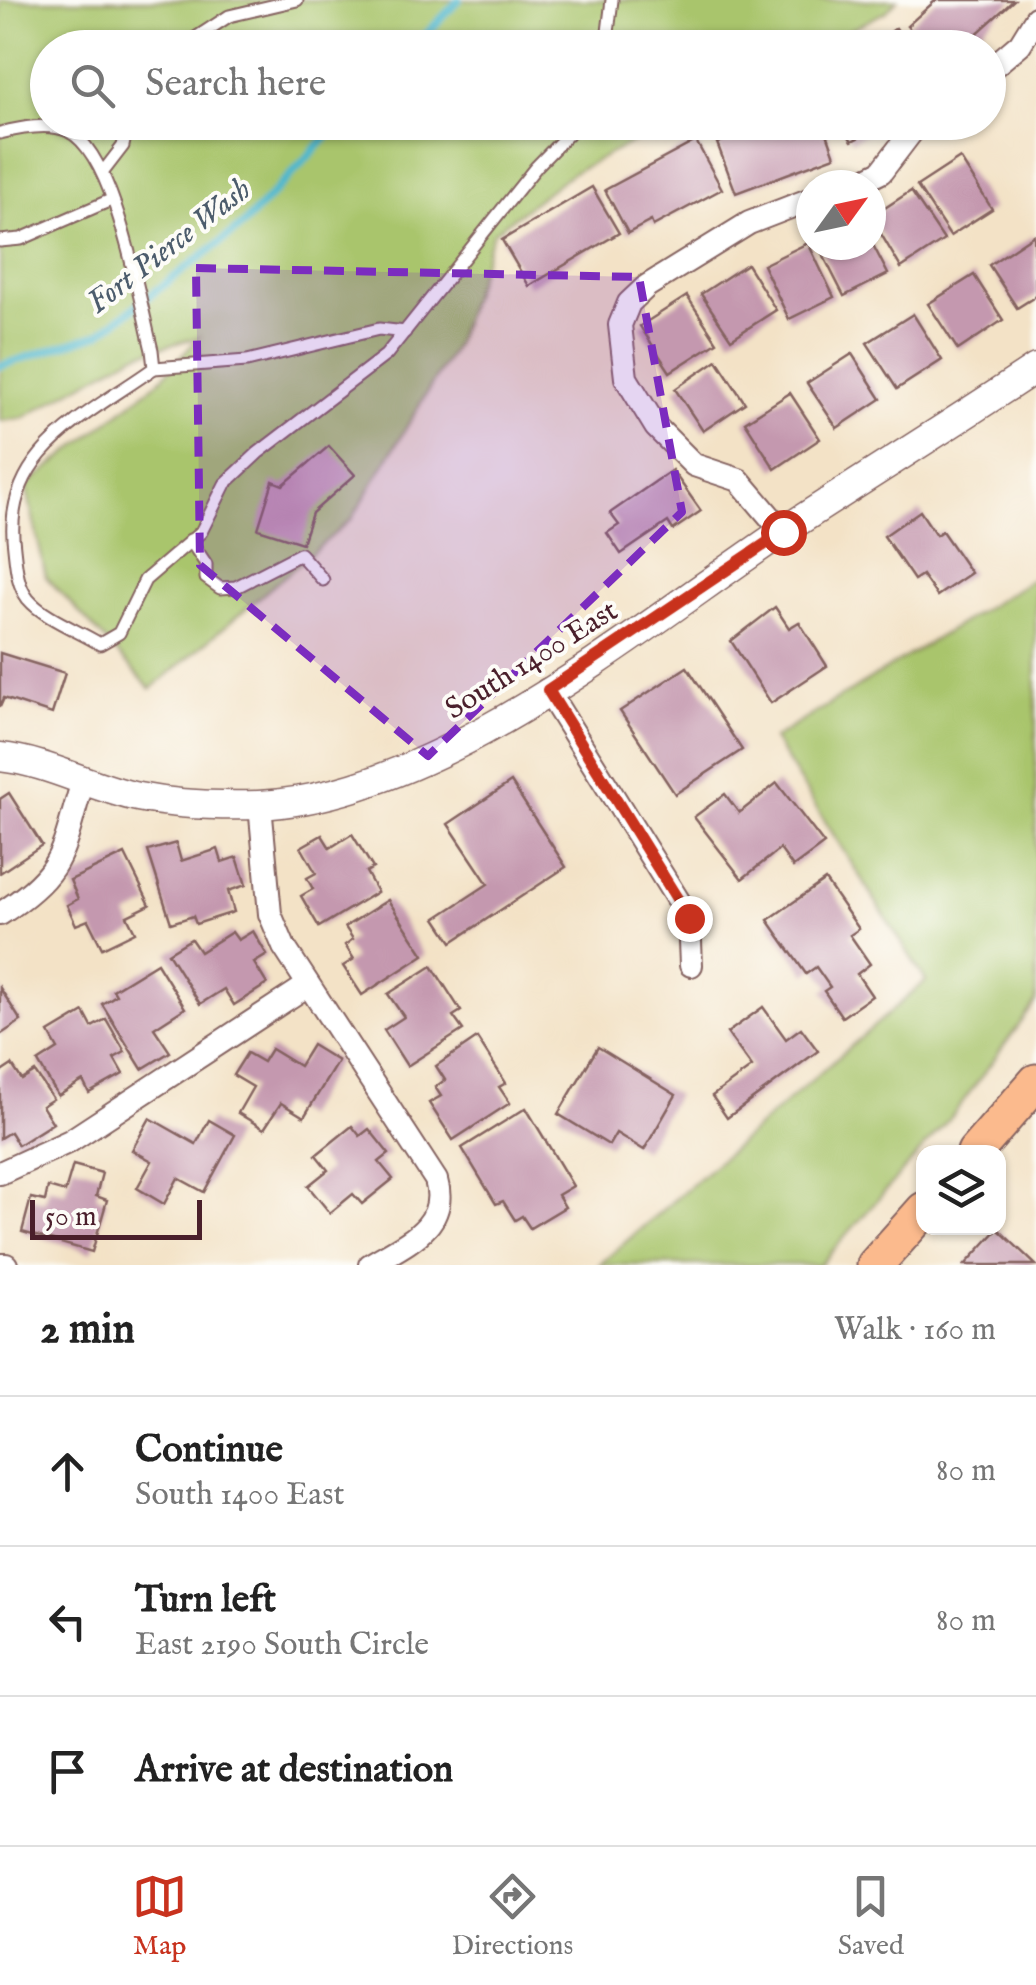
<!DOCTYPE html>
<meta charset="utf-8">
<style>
:root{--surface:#fff;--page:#f2f2f2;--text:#222;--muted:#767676;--line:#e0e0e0;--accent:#c8321e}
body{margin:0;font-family:"IM FELL English",serif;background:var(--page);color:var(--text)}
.controls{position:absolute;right:30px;bottom:30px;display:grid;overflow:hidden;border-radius:20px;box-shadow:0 2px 8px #0004}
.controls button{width:90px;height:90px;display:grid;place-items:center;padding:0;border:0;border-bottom:2px solid var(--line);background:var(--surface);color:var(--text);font:50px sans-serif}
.compass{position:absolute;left:796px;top:170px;width:90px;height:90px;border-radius:50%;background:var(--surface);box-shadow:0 2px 8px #0004;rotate:57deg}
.scale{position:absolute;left:30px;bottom:25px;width:172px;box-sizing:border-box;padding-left:10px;border:5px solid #4a1f2b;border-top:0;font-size:28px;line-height:35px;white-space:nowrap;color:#4a1f2b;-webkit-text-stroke:8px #fdfcf7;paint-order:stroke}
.stop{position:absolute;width:30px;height:30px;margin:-22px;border:8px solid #c8321e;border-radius:50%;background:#fff}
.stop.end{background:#c8321e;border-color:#fff;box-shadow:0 2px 10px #0008}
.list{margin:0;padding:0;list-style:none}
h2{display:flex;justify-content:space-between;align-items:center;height:130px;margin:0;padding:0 40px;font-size:42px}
h2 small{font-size:32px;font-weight:400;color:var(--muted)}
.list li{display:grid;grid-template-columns:65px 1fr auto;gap:30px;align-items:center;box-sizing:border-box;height:150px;padding:0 40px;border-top:2px solid var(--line)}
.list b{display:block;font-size:38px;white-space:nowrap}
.list p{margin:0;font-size:32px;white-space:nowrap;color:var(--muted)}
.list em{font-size:32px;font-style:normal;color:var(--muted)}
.icon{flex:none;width:55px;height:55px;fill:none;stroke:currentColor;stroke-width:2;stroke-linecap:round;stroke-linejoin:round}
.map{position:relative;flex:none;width:1036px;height:1265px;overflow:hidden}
.search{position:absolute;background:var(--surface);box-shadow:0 2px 8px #0004;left:30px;right:30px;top:30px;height:110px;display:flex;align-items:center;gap:25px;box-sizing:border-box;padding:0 35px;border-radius:55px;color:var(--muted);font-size:38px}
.sheet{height:580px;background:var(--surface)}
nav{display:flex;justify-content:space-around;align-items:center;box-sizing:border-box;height:140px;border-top:2px solid var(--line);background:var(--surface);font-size:28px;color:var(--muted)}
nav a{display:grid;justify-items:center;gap:5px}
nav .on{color:var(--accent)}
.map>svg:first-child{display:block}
.green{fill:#a9c56c;stroke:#7a724c;stroke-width:2.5}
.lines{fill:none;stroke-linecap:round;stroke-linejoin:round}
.stream{stroke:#4fb7cd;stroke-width:8}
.building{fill:#c498af}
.service-casing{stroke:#856361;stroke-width:15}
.minor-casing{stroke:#856361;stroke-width:26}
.tertiary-casing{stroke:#856361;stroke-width:31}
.primary-casing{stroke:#856361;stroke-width:39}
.service{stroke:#fff;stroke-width:11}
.minor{stroke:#fff;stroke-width:22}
.tertiary{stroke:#fff;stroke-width:28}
.primary{stroke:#fbba8d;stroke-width:35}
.route{stroke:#c8321e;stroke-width:12}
.marked{fill:#7b2cbf;fill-opacity:0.2;stroke:#7b2cbf;stroke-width:8;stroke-dasharray:20 12;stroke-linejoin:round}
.labels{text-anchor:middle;stroke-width:8;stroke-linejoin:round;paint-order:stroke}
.street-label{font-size:30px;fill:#4a1f2b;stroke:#fdfcf7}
.water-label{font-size:32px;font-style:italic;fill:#4c5c6c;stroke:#fdfcf7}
</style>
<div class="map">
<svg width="1036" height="1265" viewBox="0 0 1036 1265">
<rect width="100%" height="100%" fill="#fdfcf7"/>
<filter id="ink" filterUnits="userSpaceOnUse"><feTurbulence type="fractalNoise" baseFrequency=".01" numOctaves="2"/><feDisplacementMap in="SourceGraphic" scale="20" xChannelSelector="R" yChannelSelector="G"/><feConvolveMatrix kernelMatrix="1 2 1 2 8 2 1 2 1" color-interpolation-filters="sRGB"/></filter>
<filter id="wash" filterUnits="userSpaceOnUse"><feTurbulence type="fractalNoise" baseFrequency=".0048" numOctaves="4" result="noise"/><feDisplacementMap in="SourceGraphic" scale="40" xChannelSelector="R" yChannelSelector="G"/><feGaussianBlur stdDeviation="2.25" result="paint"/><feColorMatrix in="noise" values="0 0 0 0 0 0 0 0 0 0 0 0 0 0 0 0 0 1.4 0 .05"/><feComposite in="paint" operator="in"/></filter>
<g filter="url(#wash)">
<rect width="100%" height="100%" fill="#f3e2c6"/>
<g class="green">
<polygon points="0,0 897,0 887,11 817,47 48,48 48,122 671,123 570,174 493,233 454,347 352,519 151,689 46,577 26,486 159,381 199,337 134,355 23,418 0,421"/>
<polygon points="1036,577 1036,1002 956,1111 820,1265 599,1265 926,981 773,739"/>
</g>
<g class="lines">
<g class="stream">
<polyline points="413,48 459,0"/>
<polyline points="0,366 99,334 242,226 341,122"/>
</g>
</g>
<g id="blocks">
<g class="building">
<polygon points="936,0 1014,0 961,48 927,48 907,26"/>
<polygon points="896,28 910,48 869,48"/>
<polygon points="771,122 823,122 835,156 736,193 717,143"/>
<polygon points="839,122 889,122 852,141"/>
<polygon points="696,141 722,189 653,226 651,221 628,233 605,190"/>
<polygon points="960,158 992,209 950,236 917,186"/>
<polygon points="592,187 619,233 529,286 502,240"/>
<polygon points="911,191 944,240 901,268 871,217"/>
<polygon points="1034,235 1036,296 1017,308 989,265"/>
<polygon points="808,243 834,297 789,319 763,265"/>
<polygon points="818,245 873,245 888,274 844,296"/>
<polygon points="747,264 776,310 731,339 701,294"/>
<polygon points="974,275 1003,320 958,350 928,304"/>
<polygon points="687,296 717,342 670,372 640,326"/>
<polygon points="913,314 942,360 897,389 867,343"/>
<polygon points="852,354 881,399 837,428 807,383"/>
<polygon points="717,360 745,403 703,431 675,389"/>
<polygon points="790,393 820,439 775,469 745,422"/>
<polygon points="329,446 355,475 312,513 302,543 258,529 273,481 283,485"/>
<polygon points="672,470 701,511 673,530 668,522 621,554 607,533 619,525 610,513"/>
<polygon points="920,511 936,535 942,531 971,573 937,596 922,575 914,580 884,536"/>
<polygon points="775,607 789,628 799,622 827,666 771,703 731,641"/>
<polygon points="0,653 65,673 52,714 4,698 0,707"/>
<polygon points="687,667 742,750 675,794 620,711"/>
<polygon points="511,782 566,867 452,942 436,918 488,884 448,824"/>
<polygon points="777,783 824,844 793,867 780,849 742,879 694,817 725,794 739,813"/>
<polygon points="9,793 42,845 0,873 0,799"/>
<polygon points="352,834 373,868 366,872 377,892 319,927 301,896 313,889 307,878 316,873 301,847 322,835 330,848"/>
<polygon points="176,843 181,861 218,849 222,862 237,857 246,885 228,891 234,912 196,924 193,916 171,923 148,851"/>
<polygon points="125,854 150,905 127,916 135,932 102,948 88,920 76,925 67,905 78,899 70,880"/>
<polygon points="825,880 859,929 850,935 870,964 857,974 872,996 842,1017 824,991 830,987 816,967 806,974 768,920"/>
<polygon points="388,900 424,955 362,995 343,966 354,959 345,945 353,939 345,927"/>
<polygon points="253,931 267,955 254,963 267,984 234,1005 224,989 200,1004 168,953 191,939 200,952 232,932 238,940"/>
<polygon points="157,963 185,1008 154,1028 170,1052 142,1069 102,1004 116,995 113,990"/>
<polygon points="432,966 461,1011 453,1016 463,1030 407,1066 384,1030 404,1017 388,994"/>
<polygon points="0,988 21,1021 0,1035"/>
<polygon points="763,1007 786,1039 801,1028 818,1051 727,1118 712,1096 752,1067 727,1033"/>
<polygon points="84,1012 92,1027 106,1019 125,1052 114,1058 123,1074 89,1093 83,1081 58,1096 38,1062 58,1049 49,1033"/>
<polygon points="477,1038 506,1083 499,1087 510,1103 453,1140 429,1103 441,1096 435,1087 445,1080 436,1066"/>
<polygon points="312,1045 338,1061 304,1117 281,1103 264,1129 238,1113 253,1087 233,1075 247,1053 263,1062 271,1049 299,1066"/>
<polygon points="598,1047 676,1095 644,1150 616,1133 609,1145 558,1114"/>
<polygon points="12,1065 22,1080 35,1072 53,1099 42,1106 53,1123 18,1145 10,1132 0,1138 0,1073"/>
<polygon points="526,1108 573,1186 558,1195 565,1207 530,1228 522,1216 515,1220 503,1201 496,1204 462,1148"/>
<polygon points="150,1118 196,1144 209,1120 235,1135 204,1192 178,1178 164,1204 137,1188 152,1161 132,1150"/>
<polygon points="352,1126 360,1136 369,1129 389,1154 379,1162 393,1179 362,1204 353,1194 330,1213 308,1186 328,1170 316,1155"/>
<polygon points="73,1165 102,1173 96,1196 107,1200 92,1252 22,1232 31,1198 45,1201 48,1187 65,1192"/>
<polygon points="998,1229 1036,1265 965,1265"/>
</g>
</g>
</g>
<g filter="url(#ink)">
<use href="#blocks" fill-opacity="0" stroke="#856361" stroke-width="2.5"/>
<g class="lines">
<g class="service-casing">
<g id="service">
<polyline points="180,48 229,16 297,0"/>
<polyline points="606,48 612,0"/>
<path d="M0 133C20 128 49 122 68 131 115 153 139 299 152 350L154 368C87 416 1 452 14 548 16 566 17 585 28 599 44 618 79 631 100 644L119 633 145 580 201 532 225 484 258 453 386 355 536 167 580 122"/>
<polyline points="103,172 123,146 128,122"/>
<polyline points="0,241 21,239 111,200"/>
<polyline points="154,368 247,361 379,329 405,332"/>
<polyline points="190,540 206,564 206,578 220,588 236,587 300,554 323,580"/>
</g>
</g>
<g class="minor-casing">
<g id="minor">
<polyline points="988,71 1020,44 1036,18"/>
<polyline points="855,185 881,172 919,122"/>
<polyline points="783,532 739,480 694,465 656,427 626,378 620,325 629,303 647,286 749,223 811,199"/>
<polyline points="547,690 689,918 691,965"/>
<path d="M260 805 270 914 284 947 436 1180C450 1227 404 1244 370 1265"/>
<path d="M0 914C67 871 61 852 83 781"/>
<polyline points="0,1173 70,1141 308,985"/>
<polyline points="0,1265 6,1265"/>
</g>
</g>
<g class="tertiary-casing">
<path id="tertiary" d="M0 757C48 762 91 787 138 797 177 805 218 806 258 805 438 797 636 630 782 532 866 477 952 424 1036 368"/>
</g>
<g class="primary-casing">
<g id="primary">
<polyline points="975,1152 1036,1082"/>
<polyline points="875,1265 924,1210"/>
</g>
</g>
<use href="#service" class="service"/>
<use href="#minor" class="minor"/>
<use href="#tertiary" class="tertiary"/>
<use href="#primary" class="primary"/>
</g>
</g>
<g class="lines" filter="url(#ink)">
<polyline class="route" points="689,918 548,690 783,532"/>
</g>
<path class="marked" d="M196 268 639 277 682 512 428 756 200 565Z"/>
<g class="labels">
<g class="street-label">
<text transform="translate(531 659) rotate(-32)" y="10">South 1400 East</text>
</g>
<g class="water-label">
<text transform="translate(168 245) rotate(-38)" y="11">Fort Pierce Wash</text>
</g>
</g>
</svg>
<div class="controls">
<button><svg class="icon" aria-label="layers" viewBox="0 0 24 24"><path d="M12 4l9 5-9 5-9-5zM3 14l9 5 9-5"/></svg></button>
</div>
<svg class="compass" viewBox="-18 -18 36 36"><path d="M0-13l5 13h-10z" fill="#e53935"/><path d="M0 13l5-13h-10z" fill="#767676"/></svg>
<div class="scale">50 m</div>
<div class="stop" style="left:783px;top:532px"></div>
<div class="stop end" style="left:689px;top:918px"></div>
<div class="search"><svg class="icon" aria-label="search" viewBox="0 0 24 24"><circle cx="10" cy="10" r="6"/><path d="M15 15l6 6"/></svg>Search here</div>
</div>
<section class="sheet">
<h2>2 min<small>Walk · 160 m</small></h2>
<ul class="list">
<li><svg class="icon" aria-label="ahead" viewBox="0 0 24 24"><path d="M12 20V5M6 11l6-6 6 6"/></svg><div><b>Continue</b><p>South 1400 East</p></div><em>80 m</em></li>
<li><svg class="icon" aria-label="left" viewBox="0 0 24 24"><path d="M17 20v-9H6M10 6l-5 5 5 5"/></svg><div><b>Turn left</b><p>East 2190 South Circle</p></div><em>80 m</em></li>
<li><svg class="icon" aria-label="arrive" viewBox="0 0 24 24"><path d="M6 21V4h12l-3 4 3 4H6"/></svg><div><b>Arrive at destination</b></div></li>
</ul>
</section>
<nav>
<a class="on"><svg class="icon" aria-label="map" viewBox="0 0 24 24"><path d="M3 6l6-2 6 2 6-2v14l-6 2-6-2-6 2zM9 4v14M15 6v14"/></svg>Map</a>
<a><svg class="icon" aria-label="directions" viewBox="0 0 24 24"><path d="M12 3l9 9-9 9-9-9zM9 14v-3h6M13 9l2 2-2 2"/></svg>Directions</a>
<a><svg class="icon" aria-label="saved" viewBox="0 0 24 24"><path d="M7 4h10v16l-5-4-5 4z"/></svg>Saved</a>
</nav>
